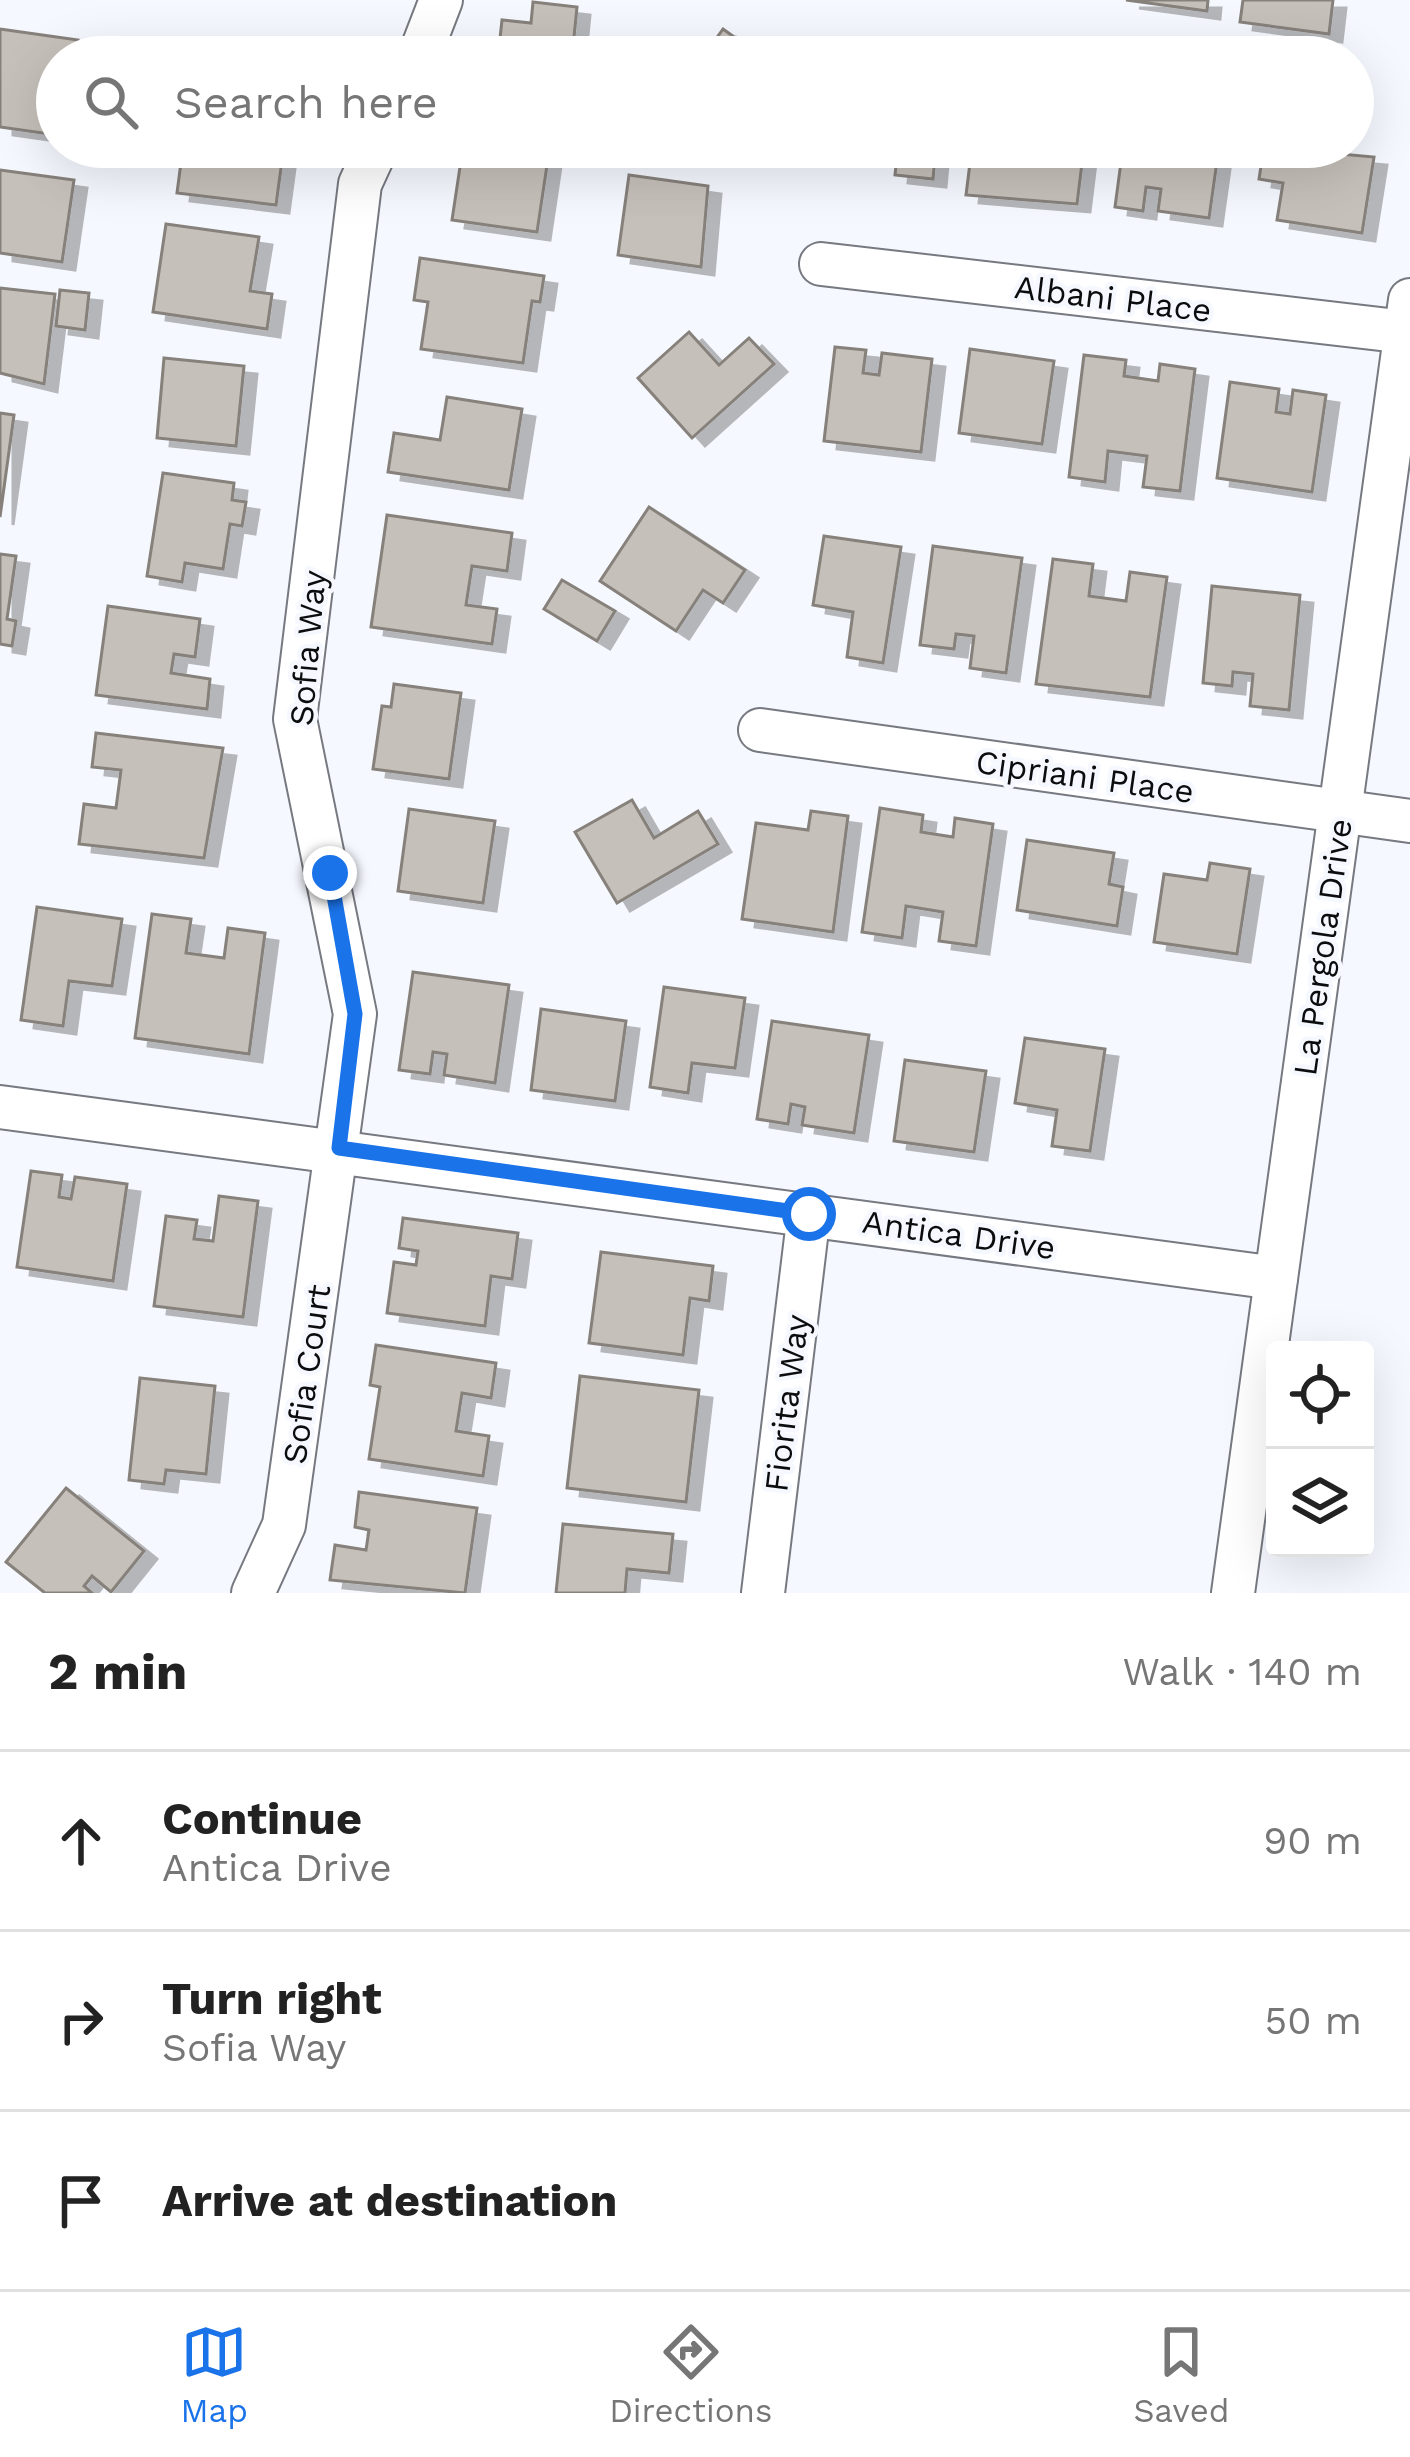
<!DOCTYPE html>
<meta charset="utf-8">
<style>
:root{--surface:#fff;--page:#f6f6f6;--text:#222;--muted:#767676;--line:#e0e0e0;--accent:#1a73e8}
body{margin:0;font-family:"Work Sans",sans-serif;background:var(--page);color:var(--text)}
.controls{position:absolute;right:36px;bottom:36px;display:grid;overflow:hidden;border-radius:12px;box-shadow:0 12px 48px #0002}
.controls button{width:108px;height:108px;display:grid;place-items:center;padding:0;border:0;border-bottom:3px solid var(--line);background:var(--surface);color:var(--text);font:60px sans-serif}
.stop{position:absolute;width:36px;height:36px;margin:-27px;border:9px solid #1a73e8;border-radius:50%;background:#fff}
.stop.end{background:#1a73e8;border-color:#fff;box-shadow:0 3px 12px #0008}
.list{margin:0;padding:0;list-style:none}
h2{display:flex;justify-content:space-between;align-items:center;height:156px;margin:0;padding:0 48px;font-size:51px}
h2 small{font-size:39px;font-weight:400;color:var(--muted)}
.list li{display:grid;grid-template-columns:78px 1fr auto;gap:36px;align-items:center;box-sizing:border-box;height:180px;padding:0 48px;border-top:3px solid var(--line)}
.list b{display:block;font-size:45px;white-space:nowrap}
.list p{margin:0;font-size:39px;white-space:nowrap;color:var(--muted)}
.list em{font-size:39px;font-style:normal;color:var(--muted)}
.icon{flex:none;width:66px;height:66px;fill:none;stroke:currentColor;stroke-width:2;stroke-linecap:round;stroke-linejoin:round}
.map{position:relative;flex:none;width:1410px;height:1593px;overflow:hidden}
.search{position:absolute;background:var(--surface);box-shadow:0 12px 48px #0002;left:36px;right:36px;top:36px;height:132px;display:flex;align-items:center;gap:30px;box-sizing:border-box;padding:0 42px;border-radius:66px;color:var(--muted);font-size:45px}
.sheet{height:696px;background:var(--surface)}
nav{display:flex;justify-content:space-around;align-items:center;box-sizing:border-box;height:168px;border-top:3px solid var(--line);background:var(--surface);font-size:33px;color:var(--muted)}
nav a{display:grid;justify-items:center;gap:6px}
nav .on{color:var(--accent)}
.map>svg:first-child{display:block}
.building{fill:#c6c0ba;stroke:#87817c;stroke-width:3;filter:url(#shadow)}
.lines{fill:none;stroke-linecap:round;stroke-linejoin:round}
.minor-casing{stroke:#767980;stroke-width:46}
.minor{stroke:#fff;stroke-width:42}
.route{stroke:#1a73e8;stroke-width:15}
.labels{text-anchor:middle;stroke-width:9;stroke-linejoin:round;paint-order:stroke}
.street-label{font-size:33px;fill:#0b0c0e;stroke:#f5f8fe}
</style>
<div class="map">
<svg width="1410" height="1593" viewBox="0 0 1410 1593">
<defs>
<filter id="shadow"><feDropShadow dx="13" dy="8" stdDeviation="0" flood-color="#0004"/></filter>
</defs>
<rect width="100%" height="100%" fill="#f5f8fe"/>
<g class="building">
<polygon points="1126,0 1208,0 1207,11"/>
<polygon points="1243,0 1333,0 1329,34 1240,22"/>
<polygon points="533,2 577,7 572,57 498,57 502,20 531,23"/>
<polygon points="0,29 78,40 76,57 57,57 57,135 0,127"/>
<polygon points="723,29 762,57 703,57"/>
<polygon points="183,147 260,147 283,153 276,205 177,193"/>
<polygon points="463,147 549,152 537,232 452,220"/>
<polygon points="898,147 948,147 946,158 935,157 933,179 895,175"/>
<polygon points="972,147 1084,147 1077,204 966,195"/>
<polygon points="1123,147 1219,147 1209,218 1158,211 1161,189 1146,187 1143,211 1115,207"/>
<polygon points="1264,147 1374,157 1362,233 1277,220 1283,183 1259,179"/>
<polygon points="0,170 74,180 62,262 0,253"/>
<polygon points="629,175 708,186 701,267 618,255"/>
<polygon points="166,224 259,237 250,291 272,294 267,329 153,312"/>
<polygon points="420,258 544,276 540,302 532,301 523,363 421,349 428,302 414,300"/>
<polygon points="0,288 55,294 44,384 0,373"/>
<polygon points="60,290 89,293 85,330 56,326"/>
<polygon points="689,332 719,365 749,338 774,364 692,438 638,378"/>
<polygon points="835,347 866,350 863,373 879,375 882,353 932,359 921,452 824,441"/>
<polygon points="970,349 1054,361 1042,444 959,433"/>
<polygon points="1084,355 1126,360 1124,376 1158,381 1160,364 1195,369 1180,491 1143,487 1147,456 1108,451 1105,482 1069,477"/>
<polygon points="164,358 244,366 236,446 157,438"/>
<polygon points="1230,382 1279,389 1276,412 1290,414 1293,390 1326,395 1312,492 1217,478"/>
<polygon points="447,397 522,409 509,490 388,472 394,433 440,440"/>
<polygon points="0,413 14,415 0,517"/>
<polygon points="163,473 234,483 232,500 246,502 242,526 230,524 223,569 185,563 182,582 147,576"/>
<polygon points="649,507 745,570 723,603 703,590 676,631 600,581"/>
<polygon points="387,515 512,533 507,571 472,566 466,605 497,609 492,644 371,627"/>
<polygon points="824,536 901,547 883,663 847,657 853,612 813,605"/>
<polygon points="933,546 1022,558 1006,673 970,668 974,636 956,634 954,649 920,645"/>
<polygon points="0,554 16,556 7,619 16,621 12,646 0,644"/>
<polygon points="1053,559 1093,564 1089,596 1126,601 1130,572 1167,577 1150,697 1036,684"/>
<polygon points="562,580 615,611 597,641 544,609"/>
<polygon points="1212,586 1300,595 1289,710 1250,706 1253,674 1233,672 1232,686 1203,683"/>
<polygon points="108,606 200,619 195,657 174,654 171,673 210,679 207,709 96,695"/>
<polygon points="394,684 461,693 449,779 373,769 382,706 391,707"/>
<polygon points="96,733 223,748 204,858 79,844 84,804 116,808 121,770 92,767"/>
<polygon points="632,800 654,838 698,811 718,844 617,903 575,832"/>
<polygon points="880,808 923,815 921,832 953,837 955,818 993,824 976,946 939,941 943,912 906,906 902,938 862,932"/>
<polygon points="409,809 495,821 483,903 398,891"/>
<polygon points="811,811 848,816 833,932 742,919 756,823 808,830"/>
<polygon points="1027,840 1114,853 1109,884 1123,887 1117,926 1017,910"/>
<polygon points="1210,863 1250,869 1237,954 1154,942 1164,874 1207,880"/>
<polygon points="37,907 122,919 112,986 69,981 63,1026 21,1020"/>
<polygon points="152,914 191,919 186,953 224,958 228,928 265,933 249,1054 135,1038"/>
<polygon points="413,972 509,985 495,1083 444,1075 447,1054 433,1052 430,1074 399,1070"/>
<polygon points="664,987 745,998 735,1068 692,1063 688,1093 650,1087"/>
<polygon points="541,1009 626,1021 615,1101 531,1090"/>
<polygon points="772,1021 869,1035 854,1133 802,1125 805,1107 791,1104 788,1124 757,1119"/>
<polygon points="1025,1038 1105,1049 1090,1151 1052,1146 1057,1110 1015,1103"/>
<polygon points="905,1060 986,1071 974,1152 894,1141"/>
<polygon points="31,1171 62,1175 59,1197 71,1199 75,1177 127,1184 113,1281 17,1267"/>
<polygon points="219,1196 258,1201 243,1317 154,1306 166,1216 197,1220 194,1239 213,1241"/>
<polygon points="403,1218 518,1233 512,1279 491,1276 485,1326 387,1313 394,1262 416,1265 418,1251 399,1248"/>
<polygon points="601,1252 713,1266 709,1301 690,1298 683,1355 589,1343"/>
<polygon points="376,1345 496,1363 491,1398 462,1393 456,1431 489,1436 483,1476 369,1459 380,1387 370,1385"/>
<polygon points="580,1376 699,1390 686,1502 567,1488"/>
<polygon points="140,1378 215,1386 206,1474 166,1470 164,1484 129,1480"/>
<polygon points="66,1488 144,1551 111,1592 92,1576 84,1586 92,1593 45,1593 6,1562"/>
<polygon points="359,1492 477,1508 465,1593 330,1580 335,1545 366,1550 369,1530 355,1527"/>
<polygon points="563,1524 673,1534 669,1573 627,1569 625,1593 556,1593"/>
</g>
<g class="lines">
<g class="minor-casing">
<g id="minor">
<polyline points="419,57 441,0"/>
<polyline points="821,264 1406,332"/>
<polyline points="760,730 1410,821"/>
<polyline points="0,1107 1276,1278"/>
<polyline points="253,1593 284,1525 355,1014 295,719 360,184 377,147"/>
<polyline points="763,1593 809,1213"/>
<polyline points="1233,1593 1410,300"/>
</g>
</g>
<use href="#minor" class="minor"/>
</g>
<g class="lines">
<polyline class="route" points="330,873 355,1014 339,1148 809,1214"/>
</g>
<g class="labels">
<g class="street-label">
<text transform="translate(1113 298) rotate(7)" y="12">Albani Place</text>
<text transform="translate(307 648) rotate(-85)" y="12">Sofia Way</text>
<text transform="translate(1085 776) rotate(8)" y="12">Cipriani Place</text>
<text transform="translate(1322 947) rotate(-82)" y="12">La Pergola Drive</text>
<text transform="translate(959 1234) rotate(8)" y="12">Antica Drive</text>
<text transform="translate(306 1374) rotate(-82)" y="12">Sofia Court</text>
<text transform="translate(786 1403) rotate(-83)" y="12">Fiorita Way</text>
</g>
</g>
</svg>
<div class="controls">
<button><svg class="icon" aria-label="locate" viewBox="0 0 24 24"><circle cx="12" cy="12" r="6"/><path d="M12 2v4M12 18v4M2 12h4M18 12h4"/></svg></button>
<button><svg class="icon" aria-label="layers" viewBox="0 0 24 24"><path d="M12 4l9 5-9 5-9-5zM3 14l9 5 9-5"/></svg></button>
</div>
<div class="stop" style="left:809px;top:1214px"></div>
<div class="stop end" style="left:330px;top:873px"></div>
<div class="search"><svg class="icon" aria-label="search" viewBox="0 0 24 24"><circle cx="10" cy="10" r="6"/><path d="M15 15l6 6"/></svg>Search here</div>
</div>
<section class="sheet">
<h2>2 min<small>Walk · 140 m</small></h2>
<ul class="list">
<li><svg class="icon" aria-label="ahead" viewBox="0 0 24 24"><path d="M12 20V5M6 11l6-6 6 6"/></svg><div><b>Continue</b><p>Antica Drive</p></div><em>90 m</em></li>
<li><svg class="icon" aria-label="right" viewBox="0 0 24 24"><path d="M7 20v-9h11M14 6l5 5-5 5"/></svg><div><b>Turn right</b><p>Sofia Way</p></div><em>50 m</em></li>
<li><svg class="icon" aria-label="arrive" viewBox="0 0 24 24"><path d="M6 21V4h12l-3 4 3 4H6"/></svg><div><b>Arrive at destination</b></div></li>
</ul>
</section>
<nav>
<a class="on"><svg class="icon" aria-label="map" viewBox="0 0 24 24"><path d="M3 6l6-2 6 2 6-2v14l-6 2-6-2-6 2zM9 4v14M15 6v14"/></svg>Map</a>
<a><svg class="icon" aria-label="directions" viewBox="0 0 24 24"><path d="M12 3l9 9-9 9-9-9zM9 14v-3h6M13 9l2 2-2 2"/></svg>Directions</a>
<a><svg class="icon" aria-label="saved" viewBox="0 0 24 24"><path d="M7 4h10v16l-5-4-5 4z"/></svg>Saved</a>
</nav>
